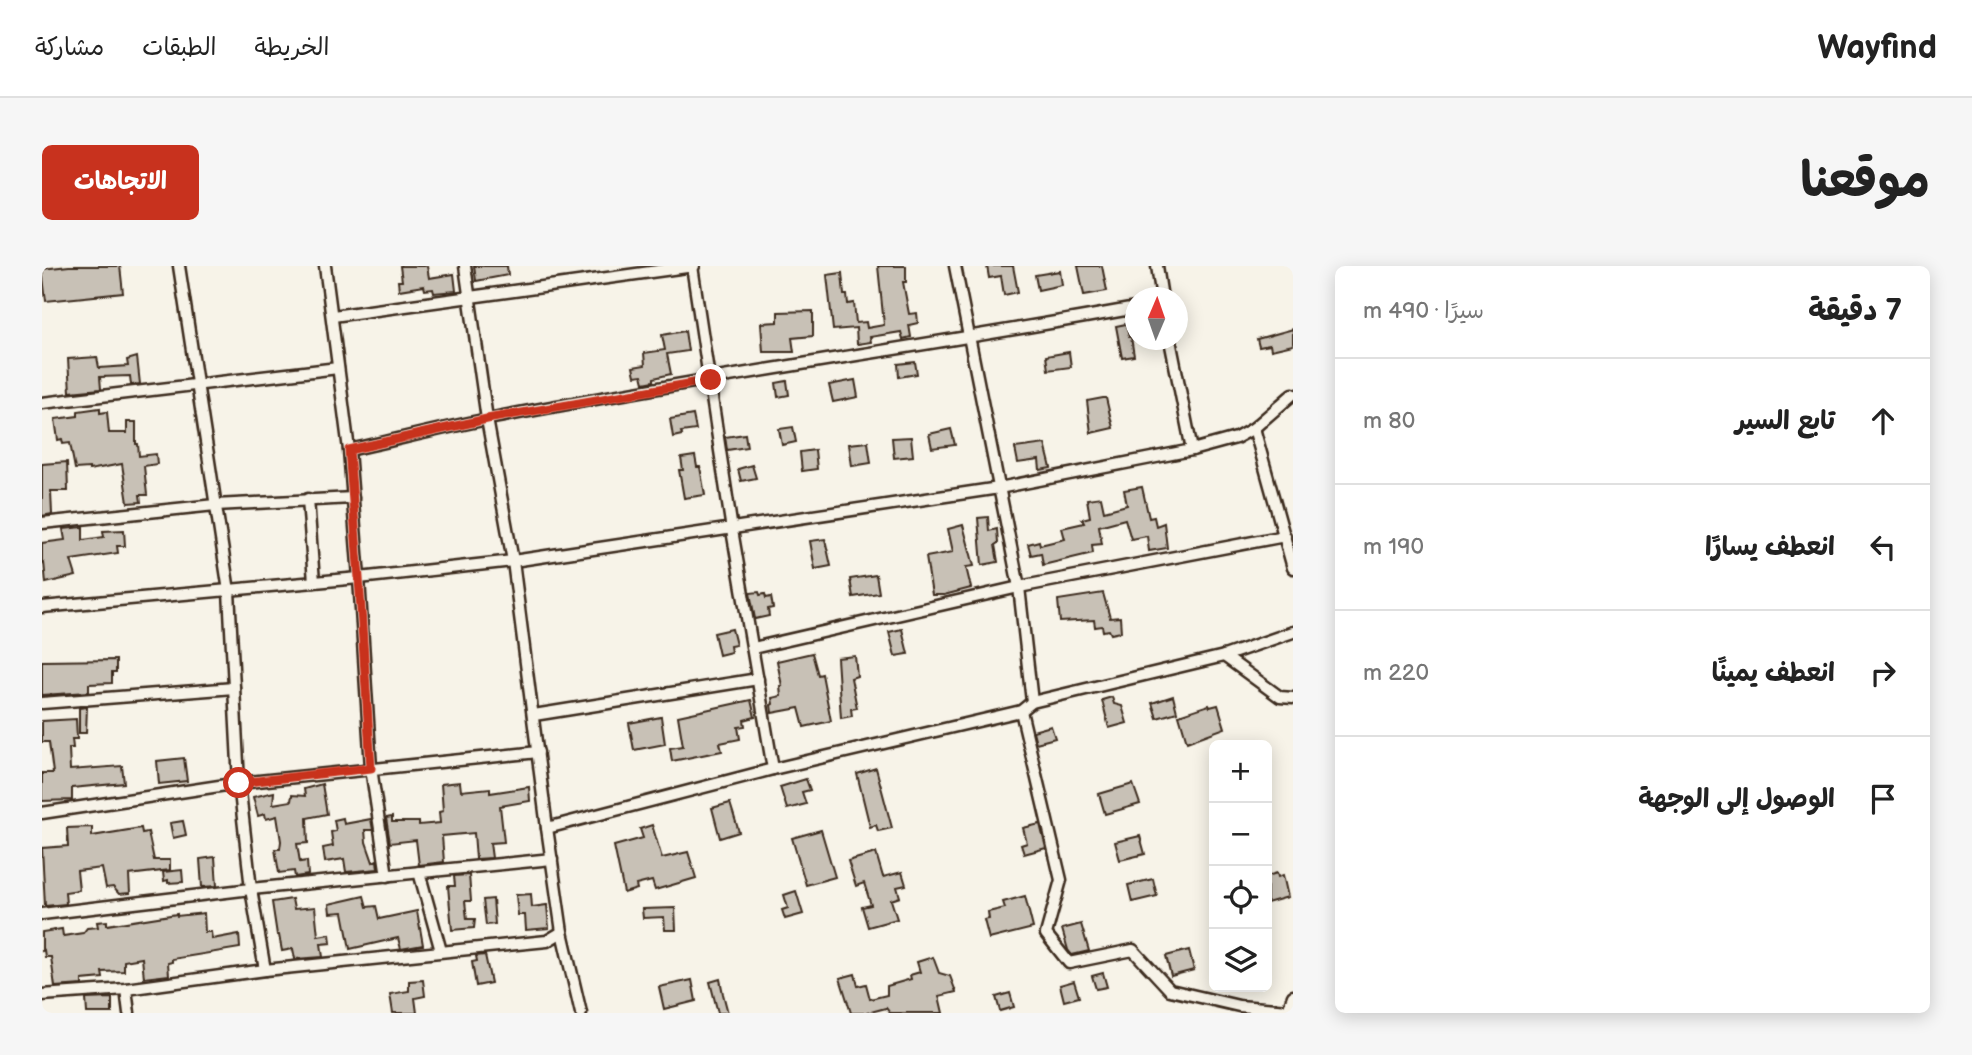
<!DOCTYPE html>
<html lang="ar">
<meta charset="utf-8">
<style>
:root{--surface:#fff;--page:#f6f6f6;--text:#222;--muted:#767676;--line:#e0e0e0;--accent:#c8321e}
body{margin:0;font-family:"Balsamiq Sans","Playpen Sans Arabic",sans-serif;background:var(--page);color:var(--text);direction:rtl}
.controls{position:absolute;right:21px;bottom:21px;display:grid;overflow:hidden;border-radius:10px;box-shadow:0 4px 18px #0003}
.controls button{width:63px;height:63px;display:grid;place-items:center;padding:0;border:0;border-bottom:2px solid var(--line);background:var(--surface);color:var(--text);font:35px sans-serif}
.compass{position:absolute;left:1083px;top:21px;width:63px;height:63px;border-radius:50%;background:var(--surface);box-shadow:0 4px 18px #0003;rotate:2deg}
.stop{position:absolute;width:21px;height:21px;margin:-16px;border:5px solid #c8321e;border-radius:50%;background:#fff}
.stop.end{background:#c8321e;border-color:#fff;box-shadow:0 2px 7px #0008}
.list{margin:0;padding:0;list-style:none}
h2{display:flex;justify-content:space-between;align-items:center;height:91px;margin:0;padding:0 28px;font-size:30px}
h2 small{font-size:23px;font-weight:400;color:var(--muted)}
.list li{display:grid;grid-template-columns:46px 1fr auto;gap:21px;align-items:center;box-sizing:border-box;height:126px;padding:0 28px;border-top:2px solid var(--line)}
.list b{display:block;font-size:26px;white-space:nowrap}
.list em{font-size:23px;font-style:normal;color:var(--muted)}
.icon{flex:none;width:38px;height:38px;fill:none;stroke:currentColor;stroke-width:2;stroke-linecap:round;stroke-linejoin:round}
.map{position:relative;flex:none;width:1251px;height:747px;overflow:hidden;direction:ltr;border-radius:10px}
header{display:flex;align-items:center;gap:42px;box-sizing:border-box;height:98px;padding:0 35px;background:var(--surface);border-bottom:2px solid var(--line)}
header strong{font-size:33px}
nav{display:flex;gap:38px;margin-inline-start:auto;font-size:24px}
.intro{display:flex;align-items:center;justify-content:space-between;box-sizing:border-box;height:168px;padding:0 42px}
h1{margin:0;font-size:49px}
.button{padding:18px 32px;border-radius:10px;background:var(--accent);color:#fff;font-size:24px;font-weight:700}
main{display:flex;gap:42px;padding:0 42px}
aside{flex:1;background:var(--surface);border-radius:10px;box-shadow:0 4px 18px #0003}
.map>svg:first-child{display:block}
.building{fill:#c8c1b6;stroke:#3b2a1e;stroke-width:2}
.lines{fill:none;stroke-linecap:round;stroke-linejoin:round}
.minor-casing{stroke:#3b2a1e;stroke-width:15}
.minor{stroke:#f7f3e8;stroke-width:10}
.route{stroke:#c8321e;stroke-width:9}
</style>
<header>
<strong>Wayfind</strong>
<nav><a>الخريطة</a><a>الطبقات</a><a>مشاركة</a></nav>
</header>
<div class="intro"><h1>موقعنا</h1><a class="button">الاتجاهات</a></div>
<main>
<aside>
<h2>7 دقيقة<small>سيرًا · 490 m</small></h2>
<ul class="list">
<li><svg class="icon" aria-label="ahead" viewBox="0 0 24 24"><path d="M12 20V5M6 11l6-6 6 6"/></svg><div><b>تابع السير</b></div><em>80 m</em></li>
<li><svg class="icon" aria-label="left" viewBox="0 0 24 24"><path d="M17 20v-9H6M10 6l-5 5 5 5"/></svg><div><b>انعطف يسارًا</b></div><em>190 m</em></li>
<li><svg class="icon" aria-label="right" viewBox="0 0 24 24"><path d="M7 20v-9h11M14 6l5 5-5 5"/></svg><div><b>انعطف يمينًا</b></div><em>220 m</em></li>
<li><svg class="icon" aria-label="arrive" viewBox="0 0 24 24"><path d="M6 21V4h12l-3 4 3 4H6"/></svg><div><b>الوصول إلى الوجهة</b></div></li>
</ul>
</aside>
<div class="map">
<svg width="1251" height="747" viewBox="0 0 1251 747">
<rect width="100%" height="100%" fill="#f7f3e8"/>
<filter id="ink" filterUnits="userSpaceOnUse"><feTurbulence type="fractalNoise" baseFrequency=".0143" numOctaves="2"/><feDisplacementMap in="SourceGraphic" scale="14" xChannelSelector="R" yChannelSelector="G"/><feConvolveMatrix kernelMatrix="1 2 1 2 8 2 1 2 1" color-interpolation-filters="sRGB"/></filter>
<g filter="url(#ink)">
<g class="building">
<polygon points="27,0 78,0 81,27 4,35 0,3"/>
<polygon points="358,0 385,0 387,12 412,8 414,25 392,27 391,23 383,24 382,20 357,24 356,15 360,15"/>
<polygon points="432,0 465,0 466,9 434,15"/>
<polygon points="836,0 864,0 864,16 861,16 867,48 875,47 876,57 867,59 869,71 861,73 859,66 828,71 829,76 815,78 814,62 791,64 785,9 800,7 802,29 805,29 806,38 812,37 814,57 824,56 825,62 842,59"/>
<polygon points="945,0 971,0 976,26 962,29 959,10 947,12"/>
<polygon points="1036,0 1060,0 1065,25 1042,29"/>
<polygon points="1018,5 1020,19 996,24 993,9"/>
<polygon points="771,45 771,70 750,72 752,86 721,86 719,57 736,56 736,46"/>
<polygon points="1084,58 1087,71 1089,71 1092,90 1080,92 1074,60"/>
<polygon points="1251,63 1251,79 1229,84 1228,79 1217,81 1215,73"/>
<polygon points="643,65 646,85 625,88 629,108 612,112 612,115 602,117 600,109 593,110 591,101 603,99 602,87 623,84 620,69"/>
<polygon points="1027,86 1029,101 1006,104 1004,90"/>
<polygon points="55,91 57,102 86,100 85,94 95,91 98,118 89,119 88,110 58,111 59,123 28,126 26,93"/>
<polygon points="873,96 875,108 857,111 856,98"/>
<polygon points="813,114 816,131 791,136 787,119"/>
<polygon points="745,115 747,129 736,131 734,117"/>
<polygon points="1061,132 1064,132 1071,162 1049,167 1045,135"/>
<polygon points="58,142 58,147 65,146 67,167 85,167 85,156 94,156 94,178 96,178 97,190 114,188 115,198 102,200 105,229 98,229 99,236 86,237 80,198 47,204 47,202 33,203 28,177 21,178 20,173 16,174 13,153 36,150 36,145"/>
<polygon points="651,149 654,164 639,166 640,169 631,171 628,153"/>
<polygon points="751,161 754,176 740,179 737,163"/>
<polygon points="909,163 913,179 890,182 887,168"/>
<polygon points="703,168 705,181 685,184 683,171"/>
<polygon points="869,171 871,190 852,192 850,172"/>
<polygon points="826,176 829,197 810,200 807,178"/>
<polygon points="1003,178 1009,202 998,204 997,194 976,197 973,182"/>
<polygon points="773,184 775,203 760,205 758,186"/>
<polygon points="653,190 655,201 658,201 663,229 642,232 637,204 641,204 639,192"/>
<polygon points="25,196 26,225 9,225 10,248 0,250 0,198"/>
<polygon points="710,199 714,212 699,215 696,203"/>
<polygon points="1100,221 1107,252 1112,251 1114,260 1122,257 1125,282 1107,285 1105,270 1089,273 1083,253 1057,260 1060,278 1050,279 1051,287 1001,299 999,287 989,289 986,278 997,275 998,279 1023,273 1020,262 1042,257 1040,253 1048,251 1045,233 1059,231 1062,245 1085,239 1082,224"/>
<polygon points="946,251 947,265 955,263 956,277 953,279 956,296 940,299 936,252"/>
<polygon points="921,259 932,300 924,301 929,322 902,329 890,329 884,291 911,286 906,263"/>
<polygon points="41,261 41,274 62,271 61,265 82,264 83,280 75,280 76,287 29,294 34,310 4,317 2,296 0,297 0,277 23,274 21,263"/>
<polygon points="783,273 789,300 773,303 768,275"/>
<polygon points="834,309 837,327 811,331 808,313"/>
<polygon points="717,326 718,329 723,328 724,332 729,331 731,342 726,343 727,350 713,353 708,327"/>
<polygon points="1061,327 1068,352 1078,351 1079,366 1069,368 1067,364 1061,365 1060,360 1053,361 1052,354 1018,356 1016,334"/>
<polygon points="690,363 694,379 688,380 689,386 677,389 672,367"/>
<polygon points="860,363 866,388 853,390 847,366"/>
<polygon points="770,387 776,409 780,408 789,455 762,461 757,442 730,447 729,439 731,438 730,432 739,430 738,420 740,420 735,395"/>
<polygon points="813,390 815,410 809,412 815,442 809,443 810,450 799,452 795,392"/>
<polygon points="74,394 74,406 70,406 70,417 47,418 47,426 0,429 0,395"/>
<polygon points="1131,430 1135,446 1115,452 1110,437"/>
<polygon points="1070,431 1072,438 1080,440 1085,457 1067,462 1060,434"/>
<polygon points="709,434 713,451 702,454 703,460 696,461 698,473 678,477 680,485 630,495 628,482 641,480 636,450"/>
<polygon points="1167,439 1168,441 1176,439 1183,462 1145,476 1137,449"/>
<polygon points="45,441 44,467 37,467 37,442"/>
<polygon points="619,451 623,478 592,484 587,457"/>
<polygon points="34,453 35,473 30,473 31,482 27,482 28,504 80,500 82,517 30,522 30,534 0,535 0,507 11,507 7,476 0,476 0,455"/>
<polygon points="1009,460 1013,472 994,477 991,465"/>
<polygon points="142,492 145,515 117,518 115,495"/>
<polygon points="834,502 850,562 836,565 834,559 828,561 815,508"/>
<polygon points="764,513 768,524 760,526 764,538 745,543 738,521"/>
<polygon points="418,516 419,525 448,522 448,527 487,521 488,535 458,540 462,576 448,577 450,592 434,593 432,567 400,570 402,596 377,599 374,574 348,577 344,552 350,551 350,556 377,556 377,559 398,557 397,546 401,545 399,518"/>
<polygon points="280,518 285,548 265,552 266,577 255,578 258,596 265,595 266,609 253,611 252,605 237,607 233,583 238,583 239,575 235,550 224,553 223,548 216,550 211,531 232,526 231,538 249,535 250,529 263,530 262,523"/>
<polygon points="1091,518 1098,538 1063,548 1057,528"/>
<polygon points="688,537 697,566 678,572 670,542"/>
<polygon points="301,552 302,558 329,553 331,564 323,564 324,576 331,596 335,594 336,603 304,606 302,593 283,596 281,582 291,580 289,566 294,565 292,554"/>
<polygon points="141,555 144,569 131,572 128,557"/>
<polygon points="998,558 1004,582 982,588 979,579 985,577 981,562"/>
<polygon points="610,559 620,592 646,586 654,612 613,624 610,615 594,619 595,623 582,627 572,580 601,572 598,563"/>
<polygon points="50,561 50,570 99,562 100,567 106,566 112,594 128,594 128,604 87,609 88,627 77,628 71,621 64,622 60,602 35,605 37,624 23,626 24,638 3,640 0,582 26,580 25,562"/>
<polygon points="779,564 793,611 764,619 750,572"/>
<polygon points="1098,570 1103,588 1078,594 1073,576"/>
<polygon points="834,587 841,611 860,606 864,619 855,621 858,631 849,634 855,653 826,661 820,641 829,639 822,617 814,620 806,595"/>
<polygon points="173,591 175,620 160,621 158,593"/>
<polygon points="140,604 141,616 126,617 126,614 122,615 121,606"/>
<polygon points="1235,607 1236,611 1241,609 1246,631 1225,637 1225,610"/>
<polygon points="427,609 429,635 423,635 425,653 433,653 432,662 410,664 406,620 413,620 412,610"/>
<polygon points="1111,613 1115,630 1090,636 1086,619"/>
<polygon points="754,625 761,648 743,653 740,644 746,642 742,629"/>
<polygon points="489,628 490,641 505,639 507,662 484,664 483,649 476,649 474,629"/>
<polygon points="322,630 325,641 334,640 337,653 375,645 381,679 359,683 356,672 308,683 301,646 288,647 287,638"/>
<polygon points="983,630 991,662 947,673 942,654 947,653 946,646 963,642 961,636"/>
<polygon points="250,633 252,643 273,641 276,670 288,668 289,677 279,678 281,691 253,693 251,683 240,685 237,669 235,669 230,636"/>
<polygon points="451,633 453,658 444,659 441,634"/>
<polygon points="633,642 634,664 623,664 622,651 601,652 600,643"/>
<polygon points="162,647 163,666 169,666 170,673 197,668 198,682 130,693 130,696 126,697 127,709 102,712 100,692 82,695 82,705 60,706 61,712 40,714 40,719 13,721 9,691 3,691 2,684 0,685 0,666 20,663 21,670 41,667 45,662 56,661 55,656 65,655 65,659 135,648 135,650"/>
<polygon points="1039,658 1047,685 1030,689 1026,684 1020,663"/>
<polygon points="1147,684 1152,704 1129,710 1124,690"/>
<polygon points="443,689 449,717 434,720 430,696 435,695 434,690"/>
<polygon points="891,691 897,707 908,710 914,726 897,730 901,747 848,747 844,742 825,747 809,747 798,712 813,708 816,720 824,718 828,733 845,729 845,720 869,713 868,709 878,706 875,696"/>
<polygon points="1061,707 1065,721 1054,723 1050,710"/>
<polygon points="678,713 681,728 686,747 676,747 668,716"/>
<polygon points="381,714 383,730 373,732 375,747 351,747 348,728 367,725 367,715"/>
<polygon points="650,714 654,735 622,743 617,721"/>
<polygon points="1032,715 1037,731 1022,735 1018,719"/>
<polygon points="968,727 972,741 958,745 954,731"/>
<polygon points="70,732 70,747 45,747 44,733"/>
</g>
<g class="lines">
<g class="minor-casing">
<g id="minor">
<polyline points="137,0 187,325 197,517 209,623 223,704"/>
<polyline points="283,0 307,184 317,312 329,502 345,610"/>
<polyline points="423,0 445,153 471,295 505,562 520,666 539,747"/>
<polyline points="650,0 690,264 731,503"/>
<polyline points="913,0 977,321 990,436"/>
<polyline points="1115,0 1120,32"/>
<polyline points="291,50 652,0"/>
<polyline points="1128,74 1150,184"/>
<polyline points="0,137 296,102"/>
<polyline points="1212,162 1251,302"/>
<path d="M307 184C353 174 400 162 446 153 661 111 878 81 1094 42"/>
<polyline points="266,233 272,316"/>
<polyline points="0,257 173,239 311,232"/>
<polyline points="0,341 317,312 471,295 957,222 1150,184 1194,172 1212,162 1251,128"/>
<polyline points="711,382 977,321 1243,270"/>
<polyline points="1182,390 1238,431 1251,432"/>
<polyline points="0,437 192,422"/>
<polyline points="979,445 1019,614 1004,668 1027,697 1091,684 1128,724 1197,740 1246,744 1251,730"/>
<polyline points="492,449 716,413"/>
<polyline points="0,547 197,517 496,486"/>
<polyline points="505,562 731,503 979,445 990,436 1182,390 1251,366"/>
<polyline points="377,606 399,685"/>
<polyline points="0,648 209,623 510,593"/>
<polyline points="84,723 87,747"/>
<polyline points="0,729 84,723 223,704 505,675 520,666"/>
</g>
</g>
<use href="#minor" class="minor"/>
</g>
</g>
<g class="lines" filter="url(#ink)">
<polyline class="route" points="197,517 329,502 317,312 307,184 445,153 669,114"/>
</g>
</svg>
<div class="controls">
<button>+</button>
<button>−</button>
<button><svg class="icon" aria-label="locate" viewBox="0 0 24 24"><circle cx="12" cy="12" r="6"/><path d="M12 2v4M12 18v4M2 12h4M18 12h4"/></svg></button>
<button><svg class="icon" aria-label="layers" viewBox="0 0 24 24"><path d="M12 4l9 5-9 5-9-5zM3 14l9 5 9-5"/></svg></button>
</div>
<svg class="compass" viewBox="-18 -18 36 36"><path d="M0-13l5 13h-10z" fill="#e53935"/><path d="M0 13l5-13h-10z" fill="#767676"/></svg>
<div class="stop" style="left:197px;top:517px"></div>
<div class="stop end" style="left:669px;top:114px"></div>
</div>
</main>
